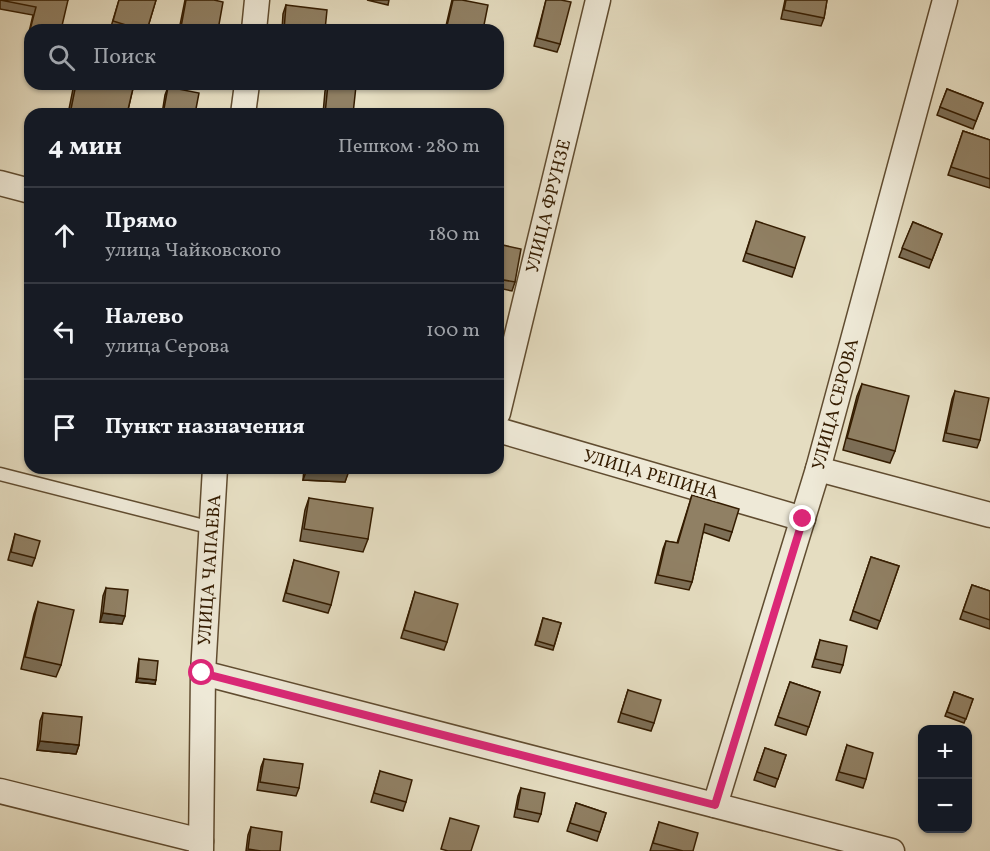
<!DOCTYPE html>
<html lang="ru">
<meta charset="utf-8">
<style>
:root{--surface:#171b24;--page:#20242c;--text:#f1f3f6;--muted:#9ea1a6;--line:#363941}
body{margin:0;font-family:Vollkorn,serif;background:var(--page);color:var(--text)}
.controls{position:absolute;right:18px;bottom:18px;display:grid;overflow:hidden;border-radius:12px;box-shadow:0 2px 4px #0004}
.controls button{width:54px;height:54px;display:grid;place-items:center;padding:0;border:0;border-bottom:2px solid var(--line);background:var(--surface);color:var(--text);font:30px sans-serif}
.stop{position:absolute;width:18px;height:18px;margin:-14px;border:4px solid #db2777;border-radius:50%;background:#fff}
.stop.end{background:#db2777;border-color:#fff;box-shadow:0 2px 6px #0008}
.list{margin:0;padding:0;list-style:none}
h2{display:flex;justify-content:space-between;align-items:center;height:78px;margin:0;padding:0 24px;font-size:26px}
h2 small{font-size:20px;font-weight:400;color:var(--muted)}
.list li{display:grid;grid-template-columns:39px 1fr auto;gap:18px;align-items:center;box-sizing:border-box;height:96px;padding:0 24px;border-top:2px solid var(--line)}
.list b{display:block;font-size:22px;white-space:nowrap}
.list p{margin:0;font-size:20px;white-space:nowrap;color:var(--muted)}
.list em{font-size:20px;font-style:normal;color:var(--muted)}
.icon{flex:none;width:33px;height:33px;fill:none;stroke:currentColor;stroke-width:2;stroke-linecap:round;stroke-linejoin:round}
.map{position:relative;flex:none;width:990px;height:851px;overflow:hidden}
.search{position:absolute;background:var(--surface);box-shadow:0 2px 4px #0004;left:24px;top:24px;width:480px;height:66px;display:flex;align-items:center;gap:15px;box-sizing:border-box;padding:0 21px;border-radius:18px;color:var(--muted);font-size:22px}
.panel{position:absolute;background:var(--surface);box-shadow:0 2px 4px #0004;left:24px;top:108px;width:480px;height:366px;border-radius:18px}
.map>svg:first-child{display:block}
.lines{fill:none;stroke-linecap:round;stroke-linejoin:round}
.service-casing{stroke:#604c30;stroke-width:15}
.minor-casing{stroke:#604c30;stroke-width:27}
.service{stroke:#eee9d7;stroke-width:12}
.minor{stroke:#eee9d7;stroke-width:24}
.wall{fill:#7c6e56;stroke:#341c00;stroke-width:1.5}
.shaded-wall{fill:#655a46;stroke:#341c00;stroke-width:1.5}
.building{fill:#908064;stroke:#341c00;stroke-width:1.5}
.route{stroke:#db2777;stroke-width:8}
.labels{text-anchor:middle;stroke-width:5;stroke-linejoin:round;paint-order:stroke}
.street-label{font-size:18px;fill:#341c00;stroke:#eee9d7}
</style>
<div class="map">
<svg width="990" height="851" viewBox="0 0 990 851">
<rect width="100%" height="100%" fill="#e5ddc1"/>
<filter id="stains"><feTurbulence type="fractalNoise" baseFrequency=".00333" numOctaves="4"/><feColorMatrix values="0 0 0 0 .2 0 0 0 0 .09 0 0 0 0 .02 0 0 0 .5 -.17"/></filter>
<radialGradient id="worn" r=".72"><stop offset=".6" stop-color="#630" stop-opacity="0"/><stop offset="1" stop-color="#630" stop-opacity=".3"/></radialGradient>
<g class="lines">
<g class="service-casing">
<polyline id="service" points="0,474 212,528"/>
</g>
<g class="minor-casing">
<g id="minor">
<polyline points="254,30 257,0"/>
<polyline points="243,114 247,84"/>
<polyline points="0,183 30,191"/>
<polyline points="498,413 598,0"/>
<polyline points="498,430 803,519"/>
<polyline points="818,469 990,515"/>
<polyline points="203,673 892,851"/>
<polyline points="0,791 201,841"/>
<polyline points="715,805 818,469 945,0"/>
<polyline points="201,851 203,673 215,468"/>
</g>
</g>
<use href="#service" class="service"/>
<use href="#minor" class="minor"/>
</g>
<g class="wall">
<polygon points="0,0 68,0 30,30 30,46 26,45 33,15 0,9"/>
<polygon points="119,0 156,0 147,30 110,30"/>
<polygon points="185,0 214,0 218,30 179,30"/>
<polygon points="367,0 389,0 388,5"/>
<polygon points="452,0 483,30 445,30"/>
<polygon points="546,0 560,44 557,52 534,46"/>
<polygon points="785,0 827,0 824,18 821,26 781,19"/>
<polygon points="286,5 325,30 282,30 283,14"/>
<polygon points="74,84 134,84 127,114 68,114"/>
<polygon points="328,84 353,114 323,114 325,91"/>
<polygon points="168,87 195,114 162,114 165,95"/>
<polygon points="947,89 983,103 973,129 937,115"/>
<polygon points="963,131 990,140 990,188 948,175"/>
<polygon points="913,222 942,234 929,268 899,257"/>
<polygon points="753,230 795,268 792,277 743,261"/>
<polygon points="498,244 515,282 512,291 498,288"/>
<polygon points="862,384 895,451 890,463 843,450 857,396"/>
<polygon points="955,391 980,440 977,448 943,441 952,399"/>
<polygon points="304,468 349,468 345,482 303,480"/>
<polygon points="692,495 732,532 729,541 703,532 692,582 689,590 655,583 663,549 666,541 677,543"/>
<polygon points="309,498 368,539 363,552 300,541 305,510"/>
<polygon points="15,534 35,558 32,566 8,560"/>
<polygon points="871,557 899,566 877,629 850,620"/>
<polygon points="294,560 331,605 328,613 283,601"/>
<polygon points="972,585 990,591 990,629 960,619"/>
<polygon points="106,588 122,624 100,622 103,596"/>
<polygon points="415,592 447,642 444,650 401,638"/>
<polygon points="38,602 61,665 56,677 21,669 34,614"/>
<polygon points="543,618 561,623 553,650 535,645"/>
<polygon points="820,640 843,665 840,673 812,667"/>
<polygon points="139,659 155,684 136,682 138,664"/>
<polygon points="790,682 820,692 806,735 775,725"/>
<polygon points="628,690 654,723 651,731 618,722"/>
<polygon points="954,692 973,699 964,723 945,716"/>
<polygon points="43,713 79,745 76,754 37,750 40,721"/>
<polygon points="847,745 866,779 863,788 836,780"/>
<polygon points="765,748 786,755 775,787 754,780"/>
<polygon points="264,759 299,788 296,796 257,790 261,767"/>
<polygon points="380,771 406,802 403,811 371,802"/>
<polygon points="521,788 541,814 538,822 514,817 518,796"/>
<polygon points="576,803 606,813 597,841 567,831"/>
<polygon points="659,822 693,851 650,851"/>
<polygon points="251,827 280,851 246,851 248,835"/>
</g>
<g class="shaded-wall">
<polygon points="307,469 349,471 345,482 303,480"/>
<polygon points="103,613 125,616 122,624 100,622"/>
<polygon points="138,678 156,680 155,684 136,682"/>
<polygon points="40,741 79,745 76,754 37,750"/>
</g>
<g class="building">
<polygon points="0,0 68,0 61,30 30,30 36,7"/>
<polygon points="119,0 156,0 147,30 142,30 113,21"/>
<polygon points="186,0 214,0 223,2 218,30 196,30 181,27"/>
<polygon points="453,0 462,0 488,5 483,30 446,30"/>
<polygon points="546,0 561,0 571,2 560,44 537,38"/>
<polygon points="786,0 827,0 824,18 784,10"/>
<polygon points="286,5 327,10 325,30 284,30"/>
<polygon points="76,84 134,84 127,114 70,114"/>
<polygon points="328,84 356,86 353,114 325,114"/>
<polygon points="168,87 199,93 195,114 163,114"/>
<polygon points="947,89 983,103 976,121 940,107"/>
<polygon points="963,131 990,140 990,179 951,167"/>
<polygon points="756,221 805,237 795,268 746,253"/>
<polygon points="913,222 942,234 932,260 902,248"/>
<polygon points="498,244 521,249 515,282 498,279"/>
<polygon points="862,384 909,396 895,451 847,438"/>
<polygon points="955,391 989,398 980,440 946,433"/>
<polygon points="307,468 349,468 349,471 307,469"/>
<polygon points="692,495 739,509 732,532 705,524 692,582 658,575 666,541 678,543"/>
<polygon points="309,498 373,508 368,539 304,529"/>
<polygon points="15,534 40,541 35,558 11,552"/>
<polygon points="871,557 899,566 880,621 853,611"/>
<polygon points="294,560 339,572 331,605 286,593"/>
<polygon points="972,585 990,591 990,620 963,611"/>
<polygon points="106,588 128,590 125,616 103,613"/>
<polygon points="415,592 458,604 447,642 404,630"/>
<polygon points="38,602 74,610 61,665 25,657"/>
<polygon points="543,618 561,623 554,646 537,641"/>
<polygon points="820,640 847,646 843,665 815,659"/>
<polygon points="139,659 158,661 156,680 138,678"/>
<polygon points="790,682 820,692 809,727 778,717"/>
<polygon points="628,690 661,700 654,723 621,713"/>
<polygon points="954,692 973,699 966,719 947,712"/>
<polygon points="43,713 82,717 79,745 40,741"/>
<polygon points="847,745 873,753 866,779 839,772"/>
<polygon points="765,748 786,755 778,779 757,772"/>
<polygon points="264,759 303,764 299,788 260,782"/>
<polygon points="380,771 412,780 406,802 374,793"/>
<polygon points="521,788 545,793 541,814 517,809"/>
<polygon points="576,803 606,813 600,832 570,823"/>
<polygon points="450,818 479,826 471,851 448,851 441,849"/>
<polygon points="659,822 698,833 693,851 683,851 653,843"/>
<polygon points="251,827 282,832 280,851 261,851 248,849"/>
</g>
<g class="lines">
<polyline class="route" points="202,673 715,805 803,519"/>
</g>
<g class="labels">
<g class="street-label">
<text transform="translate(548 206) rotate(-76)" y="6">УЛИЦА ФРУНЗЕ</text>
<text transform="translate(835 404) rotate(-75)" y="6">УЛИЦА СЕРОВА</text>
<text transform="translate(651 474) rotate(16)" y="6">УЛИЦА РЕПИНА</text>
<text transform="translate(209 570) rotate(-86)" y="6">УЛИЦА ЧАПАЕВА</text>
</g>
</g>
<rect width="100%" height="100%" filter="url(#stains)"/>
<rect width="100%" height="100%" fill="url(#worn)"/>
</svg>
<div class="controls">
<button>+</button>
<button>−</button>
</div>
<div class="stop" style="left:202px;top:673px"></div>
<div class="stop end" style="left:803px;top:519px"></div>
<div class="search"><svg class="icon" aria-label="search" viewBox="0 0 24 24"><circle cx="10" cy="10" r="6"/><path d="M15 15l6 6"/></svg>Поиск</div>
<section class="panel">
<h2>4 мин<small>Пешком · 280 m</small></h2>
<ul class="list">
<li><svg class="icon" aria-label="ahead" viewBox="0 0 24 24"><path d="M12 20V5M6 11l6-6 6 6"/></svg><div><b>Прямо</b><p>улица Чайковского</p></div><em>180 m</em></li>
<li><svg class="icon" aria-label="left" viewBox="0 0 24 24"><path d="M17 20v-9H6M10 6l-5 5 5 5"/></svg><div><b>Налево</b><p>улица Серова</p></div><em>100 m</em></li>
<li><svg class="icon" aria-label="arrive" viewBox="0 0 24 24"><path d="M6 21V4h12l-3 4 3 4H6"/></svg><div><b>Пункт назначения</b></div></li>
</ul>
</section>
</div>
